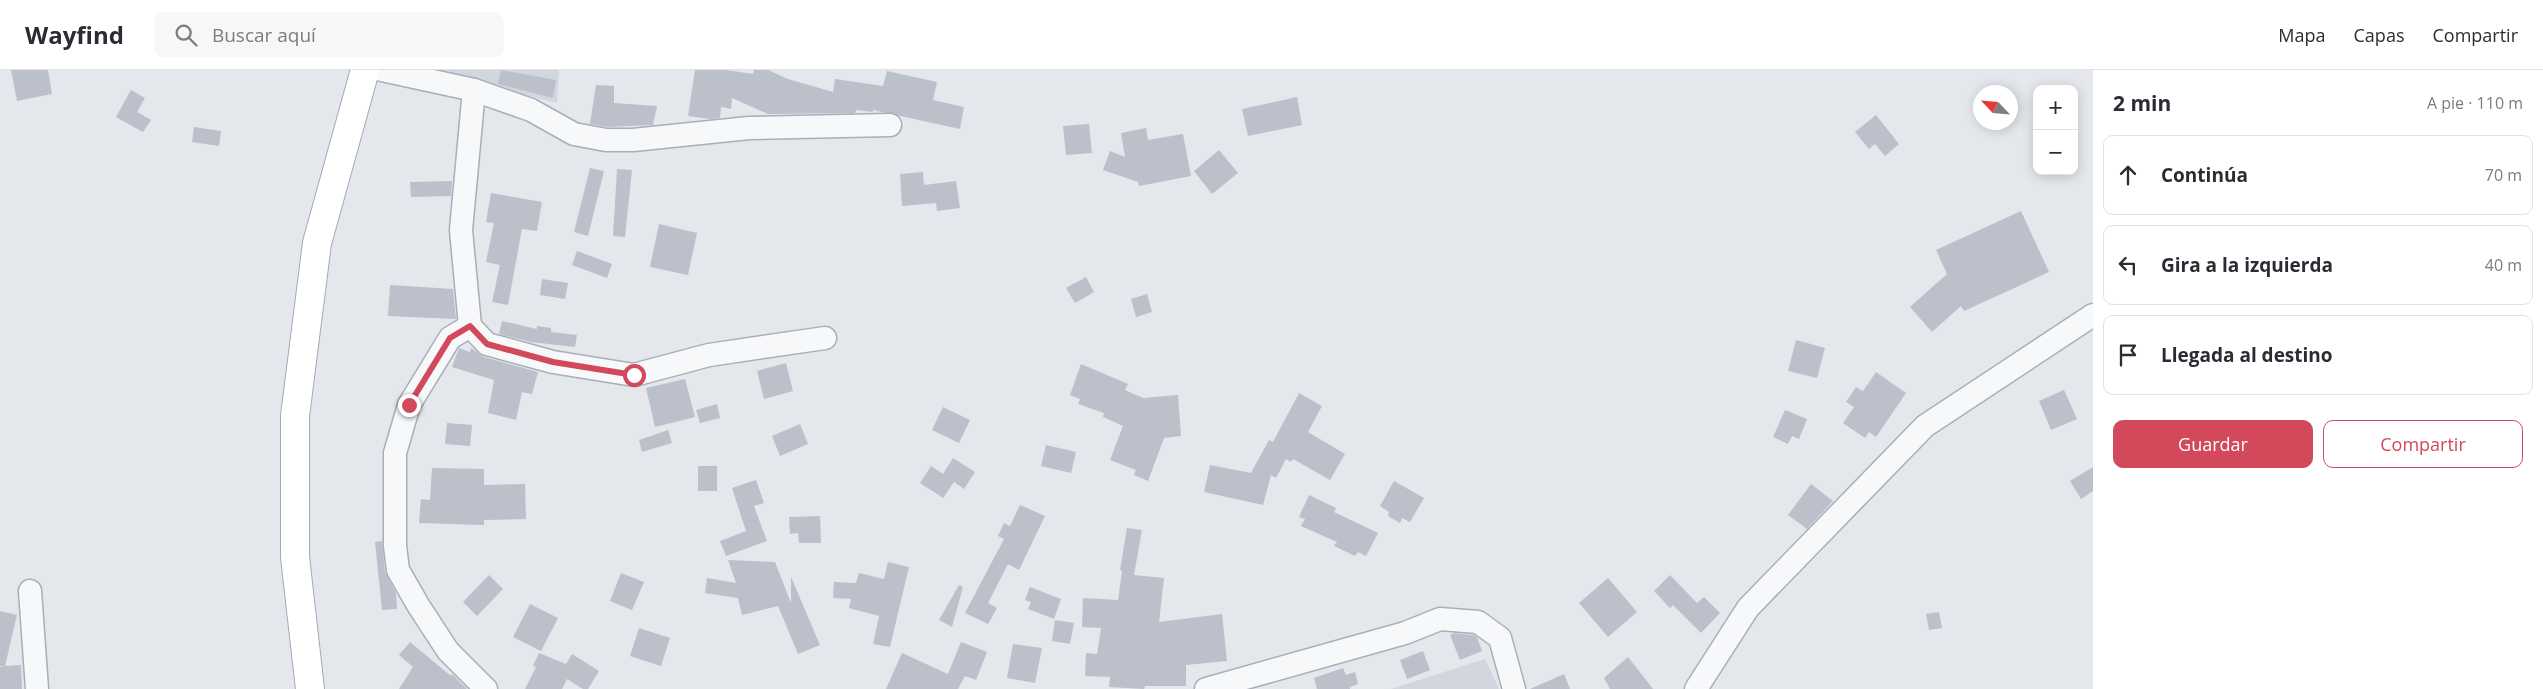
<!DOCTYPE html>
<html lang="es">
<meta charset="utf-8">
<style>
:root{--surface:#fff;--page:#f7f7f7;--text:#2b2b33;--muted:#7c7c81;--line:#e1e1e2;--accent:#d1495b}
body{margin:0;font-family:"Open Sans",sans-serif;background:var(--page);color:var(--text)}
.controls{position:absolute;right:15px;top:15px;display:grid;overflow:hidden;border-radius:10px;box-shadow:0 2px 12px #0003}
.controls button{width:45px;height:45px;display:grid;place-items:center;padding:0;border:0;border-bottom:1px solid var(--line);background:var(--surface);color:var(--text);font:25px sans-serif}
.compass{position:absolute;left:1973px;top:15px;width:45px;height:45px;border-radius:50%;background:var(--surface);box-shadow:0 2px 12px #0003;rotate:296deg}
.stop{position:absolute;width:15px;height:15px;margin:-11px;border:4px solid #d1495b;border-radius:50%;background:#fff}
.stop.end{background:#d1495b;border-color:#fff;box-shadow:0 1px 5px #0008}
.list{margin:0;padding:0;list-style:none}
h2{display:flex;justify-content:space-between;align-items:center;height:65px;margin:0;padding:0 20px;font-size:21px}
h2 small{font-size:16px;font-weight:400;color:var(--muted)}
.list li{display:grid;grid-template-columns:32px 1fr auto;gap:15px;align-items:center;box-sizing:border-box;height:80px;margin:0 10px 10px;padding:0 10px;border:1px solid var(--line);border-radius:10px}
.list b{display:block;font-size:19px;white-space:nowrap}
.list em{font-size:16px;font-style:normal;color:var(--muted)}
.actions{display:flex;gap:10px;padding:15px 20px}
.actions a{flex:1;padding:11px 0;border:1px solid var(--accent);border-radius:10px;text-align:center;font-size:18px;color:var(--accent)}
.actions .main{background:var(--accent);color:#fff}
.icon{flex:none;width:28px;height:28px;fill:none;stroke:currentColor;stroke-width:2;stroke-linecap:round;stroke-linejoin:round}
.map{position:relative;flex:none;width:2093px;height:619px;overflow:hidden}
header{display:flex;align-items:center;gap:30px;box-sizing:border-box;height:70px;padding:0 25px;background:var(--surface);border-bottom:1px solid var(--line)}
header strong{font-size:24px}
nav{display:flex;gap:28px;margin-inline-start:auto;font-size:18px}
.search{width:350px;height:45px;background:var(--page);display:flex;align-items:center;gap:12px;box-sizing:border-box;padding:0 18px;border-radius:10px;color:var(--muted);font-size:19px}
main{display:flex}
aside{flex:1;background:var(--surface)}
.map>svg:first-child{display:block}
.built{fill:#d2d6de}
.building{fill:#bbc0ca}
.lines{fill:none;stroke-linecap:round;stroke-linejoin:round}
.minor-casing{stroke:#a9aeb7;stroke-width:25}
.major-casing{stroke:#a3abb8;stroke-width:30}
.minor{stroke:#f7f8fa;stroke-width:22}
.major{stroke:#fff;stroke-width:28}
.route{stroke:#d1495b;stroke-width:6}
</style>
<header>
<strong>Wayfind</strong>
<div class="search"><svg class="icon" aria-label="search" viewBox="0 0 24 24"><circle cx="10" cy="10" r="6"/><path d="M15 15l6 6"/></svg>Buscar aquí</div>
<nav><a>Mapa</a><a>Capas</a><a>Compartir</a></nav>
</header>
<main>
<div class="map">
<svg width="2093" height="619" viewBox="0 0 2093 619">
<rect width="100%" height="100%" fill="#e4e7ec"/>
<g class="built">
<polygon points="425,0 559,0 557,33 428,1"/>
<polygon points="1485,589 1499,619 1391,619"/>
</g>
<g class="building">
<polygon points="11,0 48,0 52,24 17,31"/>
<polygon points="501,0 556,10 553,28 498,14"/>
<polygon points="695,0 726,0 753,4 754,0 768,0 788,9 833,22 835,9 883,16 887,1 937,12 933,30 964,37 960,59 873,40 873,42 856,40 855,43 768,44 732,28 731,39 721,37 720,48 711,49 688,46"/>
<polygon points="596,15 614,16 614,33 657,36 653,55 607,57 590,54"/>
<polygon points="131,20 145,28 137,42 151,50 143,62 116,47"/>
<polygon points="1297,27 1302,55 1248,66 1242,39"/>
<polygon points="1876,45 1899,74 1885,86 1875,74 1869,79 1855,62"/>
<polygon points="1089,54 1092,83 1066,85 1063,56"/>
<polygon points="194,57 221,61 219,76 192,72"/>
<polygon points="1146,58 1148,70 1183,64 1191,106 1139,116 1138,112 1103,100 1110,81 1125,87 1121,63"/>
<polygon points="1219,80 1238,103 1212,124 1194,101"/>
<polygon points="590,98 604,101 588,166 574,162"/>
<polygon points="617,99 632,100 625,167 613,166"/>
<polygon points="923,102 924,115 956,111 960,138 937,141 936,133 902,136 900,104"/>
<polygon points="452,111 451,126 411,127 410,112"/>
<polygon points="491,123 542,132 537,161 522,159 508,235 492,232 500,195 486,192 494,153 486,152"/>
<polygon points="2021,141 2049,202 1964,241 1961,236 1932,262 1910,237 1947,204 1936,180"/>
<polygon points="659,154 697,163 688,205 650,197"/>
<polygon points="577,181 612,194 607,208 572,195"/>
<polygon points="1086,207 1094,222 1075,233 1066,218"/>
<polygon points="542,209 568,213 565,229 540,225"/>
<polygon points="390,215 453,219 456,249 388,246"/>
<polygon points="1147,224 1152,242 1136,247 1131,229"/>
<polygon points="502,251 537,259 537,256 551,258 551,262 577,265 575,277 531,272 499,264"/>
<polygon points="1796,270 1825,278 1817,308 1788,301"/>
<polygon points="459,278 470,282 471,278 484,287 538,302 532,324 522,322 516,350 488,343 494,310 452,297"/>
<polygon points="786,293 793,321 764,329 757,301"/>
<polygon points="1081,294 1128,314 1125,320 1143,328 1178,325 1181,366 1164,368 1148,411 1134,405 1136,400 1110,390 1123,356 1103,347 1104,343 1078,334 1080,329 1070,325"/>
<polygon points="1876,302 1906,323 1876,367 1869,362 1865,368 1843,353 1854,337 1846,332 1856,317 1863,321"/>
<polygon points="685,309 695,347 655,357 646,318"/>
<polygon points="2064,320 2077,349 2051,360 2039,331"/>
<polygon points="1299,323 1322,336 1308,362 1345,384 1330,410 1293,389 1291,392 1286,389 1276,408 1271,405 1263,435 1204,422 1210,395 1251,403 1269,370 1273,372"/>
<polygon points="717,334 720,348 700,353 696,340"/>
<polygon points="943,337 970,350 959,373 932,360"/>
<polygon points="1785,340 1807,349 1799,369 1792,366 1788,374 1773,367"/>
<polygon points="447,353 472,355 470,376 445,374"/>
<polygon points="800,354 808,374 780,386 772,366"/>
<polygon points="668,360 672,373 642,382 639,370"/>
<polygon points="1046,375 1076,382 1071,403 1041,396"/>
<polygon points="953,388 975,402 964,419 954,412 943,428 920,413 931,396 943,404"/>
<rect x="698" y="396" width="19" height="25"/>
<polygon points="2093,397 2093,421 2081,429 2070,411"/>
<polygon points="432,398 484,399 484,415 525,414 526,449 484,450 484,455 419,453 421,429 430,430"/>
<polygon points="756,410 764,433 754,436 767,471 726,486 720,471 746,461 732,418"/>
<polygon points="1394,411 1424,428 1410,452 1402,448 1400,453 1388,446 1389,442 1380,436"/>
<polygon points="1811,414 1833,431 1807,459 1788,445"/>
<polygon points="1309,425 1336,438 1334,442 1378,463 1366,486 1358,482 1355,486 1334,476 1337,472 1301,456 1305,449 1299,447"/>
<polygon points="1020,435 1045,446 1019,500 1008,494 988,533 997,538 988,554 965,543 1004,469 998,466 1004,453 1010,456"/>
<polygon points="820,446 821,473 799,473 798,463 790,464 789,447"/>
<polygon points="1127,458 1142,460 1134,505 1164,508 1159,552 1222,544 1227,591 1186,595 1186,616 1145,616 1144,619 1109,617 1110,607 1085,606 1086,583 1097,584 1101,558 1082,557 1083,528 1118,530 1122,501 1120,500"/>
<polygon points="382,471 385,502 396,523 397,539 382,540 375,472"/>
<polygon points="728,490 775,492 791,533 791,507 820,575 798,584 778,536 742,545 738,528 705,523 707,508 736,513"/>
<polygon points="888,492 909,497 890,577 873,574 879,546 849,538 851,529 833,528 834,512 856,513 859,503 884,509"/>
<polygon points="621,503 644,512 632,540 610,531"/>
<polygon points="489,505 503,519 477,546 463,532"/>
<polygon points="1670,505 1697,533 1704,527 1720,543 1701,563 1673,535 1670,538 1654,521"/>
<polygon points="1608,508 1637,542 1608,567 1579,533"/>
<polygon points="959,515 963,517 952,557 939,550"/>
<polygon points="1030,517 1061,529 1054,549 1028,539 1031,532 1025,530"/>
<polygon points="530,534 558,548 541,581 513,567"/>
<polygon points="0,541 17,545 5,596 21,595 22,619 0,619 0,597 4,596 0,596"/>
<polygon points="1939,542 1942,558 1929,560 1926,544"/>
<polygon points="1055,550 1074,553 1070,574 1052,571"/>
<polygon points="639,558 670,568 661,596 630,586"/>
<polygon points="1454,563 1473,565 1477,567 1482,581 1460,590 1450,565"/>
<polygon points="410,572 451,606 452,604 467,619 399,619 413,597 399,585"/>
<polygon points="961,572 987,582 976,610 965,606 958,619 886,619 902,583 948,604"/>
<polygon points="1013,574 1042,578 1035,613 1007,608"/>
<polygon points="1423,581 1430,600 1407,609 1400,590"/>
<polygon points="539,583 566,594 572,584 599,601 588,619 583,619 567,609 562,619 525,619 536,597 533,596"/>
<polygon points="1628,587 1653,619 1610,619 1604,608"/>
<polygon points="1343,598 1346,605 1355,602 1358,614 1350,617 1350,619 1317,619 1314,608"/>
<polygon points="1564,604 1570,619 1530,619"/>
</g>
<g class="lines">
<g class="minor-casing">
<g id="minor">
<polyline points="382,0 474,20 531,40 574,64 606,70 633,70 749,58 890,55"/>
<polyline points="474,20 461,160 470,256 450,268 409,335 395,383 395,476 398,500 418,535 448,581 486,619"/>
<polyline points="470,256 487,274 553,292 634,305 709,285 825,268"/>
<polyline points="30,521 37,619"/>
<polyline points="1206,619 1405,563 1440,549 1478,552 1500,568 1514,619"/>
<polyline points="1696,619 1748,538 1925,356 2093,245"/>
</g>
</g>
<g class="major-casing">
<polyline id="major" points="310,619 295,487 295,346 317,173 365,0"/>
</g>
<use href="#minor" class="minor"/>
<use href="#major" class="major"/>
</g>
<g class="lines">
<polyline class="route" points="409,335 450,268 470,256 487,274 553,292 634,305"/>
</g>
</svg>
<div class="controls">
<button>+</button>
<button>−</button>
</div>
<svg class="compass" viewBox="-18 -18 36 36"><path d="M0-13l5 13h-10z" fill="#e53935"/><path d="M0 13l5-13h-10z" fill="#7c7c81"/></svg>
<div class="stop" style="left:634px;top:305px"></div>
<div class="stop end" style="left:409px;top:335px"></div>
</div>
<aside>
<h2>2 min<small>A pie · 110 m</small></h2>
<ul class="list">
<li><svg class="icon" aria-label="ahead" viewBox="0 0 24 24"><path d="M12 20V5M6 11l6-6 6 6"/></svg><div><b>Continúa</b></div><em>70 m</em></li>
<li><svg class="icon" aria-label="left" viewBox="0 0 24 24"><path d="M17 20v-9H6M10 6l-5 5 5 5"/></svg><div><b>Gira a la izquierda</b></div><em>40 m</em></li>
<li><svg class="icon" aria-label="arrive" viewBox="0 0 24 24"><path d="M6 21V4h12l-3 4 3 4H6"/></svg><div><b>Llegada al destino</b></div></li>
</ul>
<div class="actions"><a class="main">Guardar</a><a>Compartir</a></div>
</aside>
</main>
